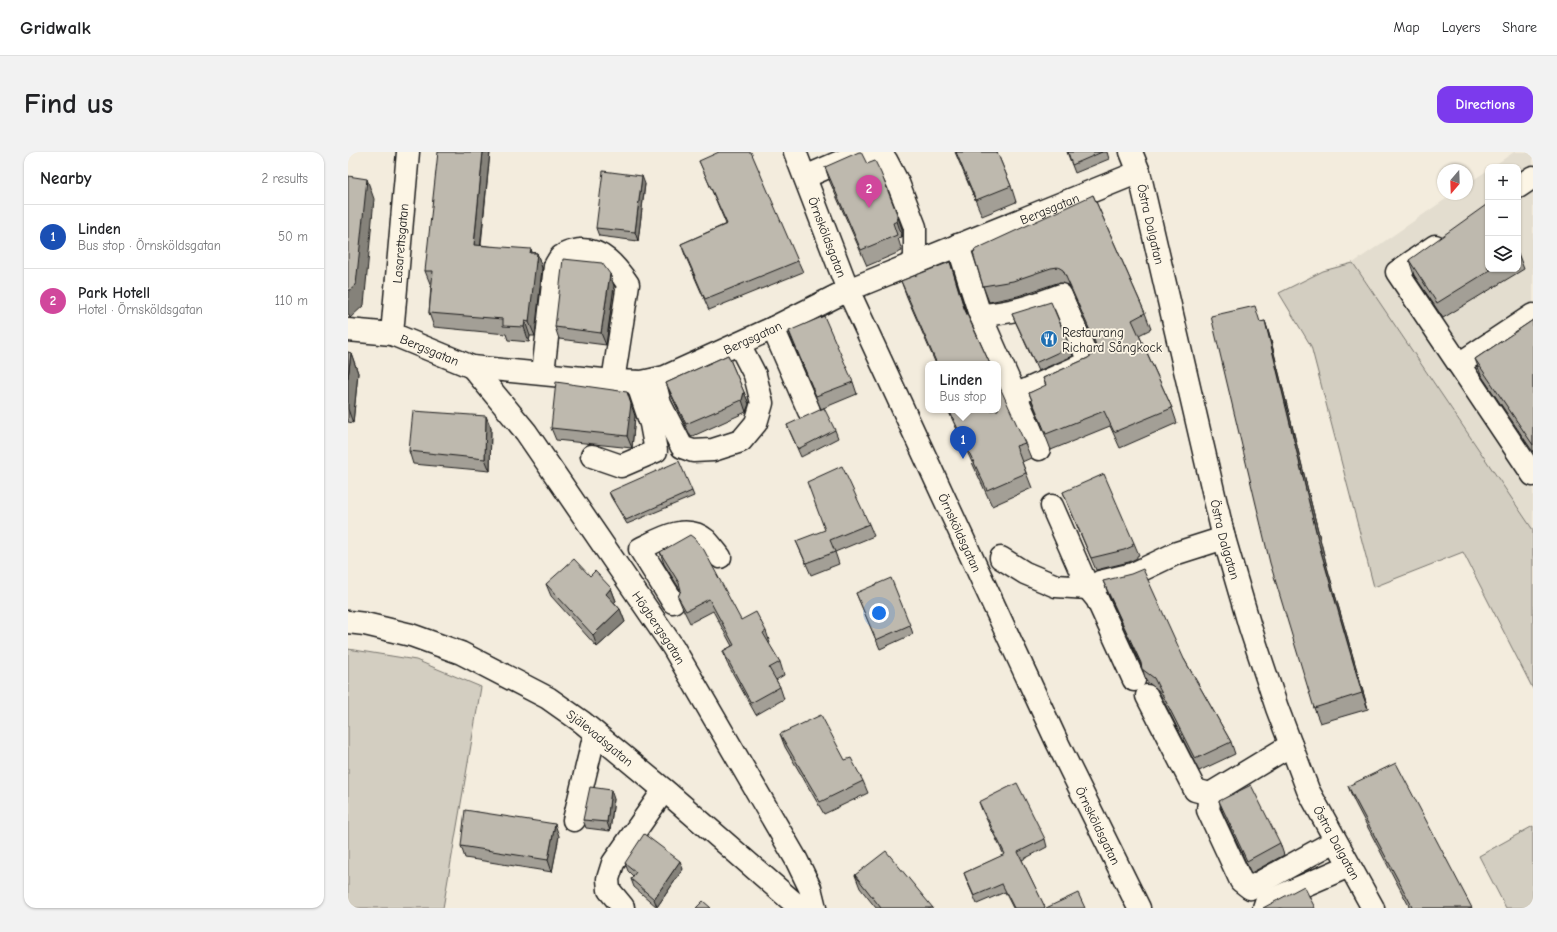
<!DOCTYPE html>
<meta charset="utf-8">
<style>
:root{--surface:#fff;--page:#f2f2f2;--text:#202124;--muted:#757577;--line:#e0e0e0;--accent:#7c3aed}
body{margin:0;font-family:"Comic Neue",sans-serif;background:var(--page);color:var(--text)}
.controls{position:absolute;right:12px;top:12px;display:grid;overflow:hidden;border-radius:8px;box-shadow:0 1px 3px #0004}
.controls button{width:36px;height:36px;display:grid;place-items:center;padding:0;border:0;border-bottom:1px solid var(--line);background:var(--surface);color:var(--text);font:20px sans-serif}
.compass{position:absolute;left:1089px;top:12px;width:36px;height:36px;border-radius:50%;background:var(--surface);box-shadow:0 1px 3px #0004;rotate:199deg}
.you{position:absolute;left:531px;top:461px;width:14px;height:14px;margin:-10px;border:3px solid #fff;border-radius:50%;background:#1a73e8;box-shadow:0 0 0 6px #1a73e833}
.badge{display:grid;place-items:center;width:26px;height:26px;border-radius:50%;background:var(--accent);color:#fff;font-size:13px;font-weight:700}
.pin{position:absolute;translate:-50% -33px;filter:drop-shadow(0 1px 2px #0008)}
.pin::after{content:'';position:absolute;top:21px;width:14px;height:12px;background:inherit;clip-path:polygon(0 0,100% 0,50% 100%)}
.popup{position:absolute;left:577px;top:209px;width:76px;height:52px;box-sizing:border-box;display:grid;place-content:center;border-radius:8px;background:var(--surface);filter:drop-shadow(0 1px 3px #0005);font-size:13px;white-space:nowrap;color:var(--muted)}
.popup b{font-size:15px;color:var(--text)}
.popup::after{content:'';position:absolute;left:50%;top:100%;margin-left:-8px;border:8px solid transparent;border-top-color:var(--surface)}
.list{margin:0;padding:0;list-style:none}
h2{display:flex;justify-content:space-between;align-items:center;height:52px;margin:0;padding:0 16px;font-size:17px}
h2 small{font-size:13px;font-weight:400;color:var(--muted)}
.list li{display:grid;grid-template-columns:26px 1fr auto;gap:12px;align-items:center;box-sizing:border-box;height:64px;padding:0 16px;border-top:1px solid var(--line)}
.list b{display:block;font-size:15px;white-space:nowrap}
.list p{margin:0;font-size:13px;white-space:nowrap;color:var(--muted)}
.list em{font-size:13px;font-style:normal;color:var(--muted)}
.icon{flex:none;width:22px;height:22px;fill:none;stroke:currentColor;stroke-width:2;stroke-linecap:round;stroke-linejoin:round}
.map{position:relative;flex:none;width:1185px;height:756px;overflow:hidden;border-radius:12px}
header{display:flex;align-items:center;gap:24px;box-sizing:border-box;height:56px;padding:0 20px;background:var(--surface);border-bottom:1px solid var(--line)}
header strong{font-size:19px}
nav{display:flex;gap:22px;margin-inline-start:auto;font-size:14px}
.intro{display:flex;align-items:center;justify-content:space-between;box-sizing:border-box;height:96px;padding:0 24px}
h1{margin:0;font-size:28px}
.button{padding:10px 18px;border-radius:12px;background:var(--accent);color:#fff;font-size:14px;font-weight:700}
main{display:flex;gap:24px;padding:0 24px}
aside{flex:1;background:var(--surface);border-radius:12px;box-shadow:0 1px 3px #0004}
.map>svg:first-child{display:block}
.built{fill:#e3ddcf}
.green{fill:#d3cec1;stroke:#78756e}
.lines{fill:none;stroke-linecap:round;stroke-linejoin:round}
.minor-casing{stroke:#1c1c1c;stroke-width:25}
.minor{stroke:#fcf5e5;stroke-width:22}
.wall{fill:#a39f96;stroke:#1c1c1c}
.shaded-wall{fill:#85827a;stroke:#1c1c1c}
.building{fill:#beb9ae;stroke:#1c1c1c}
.labels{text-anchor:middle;stroke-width:3.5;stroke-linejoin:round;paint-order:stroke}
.street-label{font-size:13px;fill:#1c1c1c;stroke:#fcf5e5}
.poi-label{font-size:13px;fill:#1c1c1c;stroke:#fcf5e5;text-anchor:start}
</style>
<header>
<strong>Gridwalk</strong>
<nav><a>Map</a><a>Layers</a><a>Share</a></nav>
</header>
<div class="intro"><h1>Find us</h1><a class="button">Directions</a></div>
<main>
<aside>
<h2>Nearby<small>2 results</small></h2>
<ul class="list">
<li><span class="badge" style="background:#1a4fb4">1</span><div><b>Linden</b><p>Bus stop · Örnsköldsgatan</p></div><em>50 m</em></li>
<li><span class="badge" style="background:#d1479c">2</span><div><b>Park Hotell</b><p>Hotel · Örnsköldsgatan</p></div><em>110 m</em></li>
</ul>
</aside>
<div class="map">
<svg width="1185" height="756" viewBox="0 0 1185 756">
<rect width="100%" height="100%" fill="#f3ecdd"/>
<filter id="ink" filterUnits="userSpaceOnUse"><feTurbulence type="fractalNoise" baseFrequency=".025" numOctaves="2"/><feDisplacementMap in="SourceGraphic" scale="8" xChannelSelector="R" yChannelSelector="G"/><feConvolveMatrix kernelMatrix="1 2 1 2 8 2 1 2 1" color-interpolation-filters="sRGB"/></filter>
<g filter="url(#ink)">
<polygon class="built" points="1166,0 1185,0 1185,378 1005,111 1105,42 1119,42 1119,32 1140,18 1140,117 1170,117 1170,15 1144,15"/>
<g class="green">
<polygon points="1005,111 1185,378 1185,537 1115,400 1026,435 963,194 931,141 975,119"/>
<polygon points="0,497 68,508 133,535 95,756 0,756"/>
<polygon points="1185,674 1185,756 1158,756 1131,704"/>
</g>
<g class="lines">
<g class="minor-casing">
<g id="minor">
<path id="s1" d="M447 0 500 138 710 592 791 756"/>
<path id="s2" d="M783 0 791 20 876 386 902 475 929 556 960 638 1025 756"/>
<polyline points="457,25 508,3 528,2 538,8 550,31 567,75 567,111"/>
<polyline points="1170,35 1185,25"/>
<polyline points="610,93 632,163 691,297"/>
<polyline points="1087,94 1049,120 1185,323"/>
<path d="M632 163C664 161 684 154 713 143L741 210 667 243"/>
<polyline points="425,176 461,259"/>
<path id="s3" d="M0 178 44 182 124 215 265 229 294 230 317 225 425 176 500 138 791 20"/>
<path id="s4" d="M44 182 60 0"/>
<polyline points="1111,212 1185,163"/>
<path id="s5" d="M124 215 178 280 325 495 448 707 462 736 467 756"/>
<path d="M195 221 207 114C209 111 211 106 214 104 219 100 226 99 232 98 254 97 268 114 280 132L265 229"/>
<polyline points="306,228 312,252 334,295 345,299 365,298 393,289 408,271 414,251 407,223 391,192"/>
<polyline points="244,304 273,314 308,299 303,272 289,230"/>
<polyline points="704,354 740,436 749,447 786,528"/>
<polyline points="653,406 677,421 708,434 740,436 752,430 785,422 829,401 876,386"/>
<path d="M325 450 292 397C312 387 338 371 358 388 363 393 368 400 372 405"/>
<path id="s6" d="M0 470 17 472 63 483 113 501 200 546 234 570 321 642 452 756"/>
<polyline points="799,544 847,638 862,642"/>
<polyline points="943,593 862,642 860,658 893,729 902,736 987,689"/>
<polyline points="226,668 247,581"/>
<polyline points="275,755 261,738 260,727 265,711 316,638"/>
<polyline points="916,756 918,750 1001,714"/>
</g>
</g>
<use href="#minor" class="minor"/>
</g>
<g class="wall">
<polygon points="142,0 133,93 189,101 194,116 187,184 182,184 181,190 160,188 158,182 86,175 81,161 83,134 77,119"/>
<polygon points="607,0 649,0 663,34 668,50 634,64"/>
<polygon points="719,0 759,0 761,7 727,21"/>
<polygon points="351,9 450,109 455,120 361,158 337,103 333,92 378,72 356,20"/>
<polygon points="519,12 549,62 554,77 554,85 550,86 554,99 519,114 482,30 477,15"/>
<polygon points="297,32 290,89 251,84 248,76"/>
<polygon points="745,43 797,161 803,177 791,183 824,256 829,271 772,296 762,274 703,298 681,241 698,234 695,226 740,206 745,202 748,196 747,193 721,133 715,131 709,131 670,144 641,150 635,134"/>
<polygon points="1170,101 1176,117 1095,166 1066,123 1061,108 1140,117 1170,117"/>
<polygon points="262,122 266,134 258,193 211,187 207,175"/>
<polygon points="607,126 619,161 642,212 588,212 559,145 553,129"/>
<polygon points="664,162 722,195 725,204 690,219 668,171"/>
<polygon points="1185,168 1185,300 1133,223 1127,207"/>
<polygon points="917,169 922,185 979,415 1020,557 972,571 966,556 913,170"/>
<polygon points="441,179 505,230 509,242 473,257 445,191"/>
<polygon points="0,200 3,201 10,221 5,271 0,270"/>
<polygon points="380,203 401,252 398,260 343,285 323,243 318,231"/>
<polygon points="600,258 650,258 677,291 683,306 674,310 684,336 644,354"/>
<polygon points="287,264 284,296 208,288 203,276"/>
<polygon points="439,273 487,278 490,286 453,305"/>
<polygon points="143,276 142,319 65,312 61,299"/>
<polygon points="344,339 346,344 279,372 263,345 261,340"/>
<polygon points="715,340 786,391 791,403 789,404 789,406 781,410 748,418 720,353"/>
<polygon points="521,372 526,384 487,400 491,412 463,423 448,389"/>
<polygon points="312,400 393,468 418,479 422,491 421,492 432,510 436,523 428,528 432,535 436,547 408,563 379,511 375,499 384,494 365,459 342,471 335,457 330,445 333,439 316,412"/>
<polygon points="242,424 263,436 268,449 266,450 272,457 277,470 249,495 203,444 198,432"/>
<polygon points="755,429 836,507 883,590 887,602 851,619 810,538 798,529 794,515 760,441"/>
<polygon points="508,441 562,473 565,482 532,497"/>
<polygon points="432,582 515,629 520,641 476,662 437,595"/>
<polygon points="1000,634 1124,756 1062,756 1006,649"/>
<polygon points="266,647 262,679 238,676 235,668"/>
<polygon points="871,649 932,691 936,703 903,721 875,661"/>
<polygon points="631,650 697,687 699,695 674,708 697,756 665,756 657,740 629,752 619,729 616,721 656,703 634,658"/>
<polygon points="211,684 204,720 117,706 113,694"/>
<polygon points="277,711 335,717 309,755 286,735 283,727 285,724 280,719"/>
<polygon points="507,723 585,756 528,756 512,736"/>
</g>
<g class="shaded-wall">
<polygon points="135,0 142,0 131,107 126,93"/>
<polygon points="294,24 297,32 290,89 287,80"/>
<polygon points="19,27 26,47 16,153 2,166 0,161 0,140"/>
<polygon points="549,62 554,77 554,85 549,69"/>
<polygon points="183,97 188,111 189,101 194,116 187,184 181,170"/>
<polygon points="602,110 607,126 622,172 616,156"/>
<polygon points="262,122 266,134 258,193 253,181"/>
<polygon points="177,169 182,184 181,190 176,175"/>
<polygon points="917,169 922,185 979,415 1020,557 1014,541 973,400"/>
<polygon points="3,201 10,221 5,271 0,257 0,226"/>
<polygon points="279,240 287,264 284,296 279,284"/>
<polygon points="396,240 401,252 398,260 394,248"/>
<polygon points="138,264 143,276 142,319 137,307"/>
<polygon points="263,436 268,449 262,454 258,442"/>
<polygon points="272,457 277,470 249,495 245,483"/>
<polygon points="263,638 266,647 262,679 259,670"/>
<polygon points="207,672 211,684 204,720 200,708"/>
<polygon points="332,709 335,717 309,755 306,747"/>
</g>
<g class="building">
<polygon points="90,0 135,0 126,93 183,97 182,101 189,101 181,170 177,169 176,175 155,174 155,167 81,161 85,119 77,119"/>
<polygon points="371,0 403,0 450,109 357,147 333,92 379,72 351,9"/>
<polygon points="511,0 513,0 519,12 527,9 533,21 549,62 549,69 545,71 549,83 513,98 477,15"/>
<polygon points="608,0 649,0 663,34 628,48"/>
<polygon points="720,0 754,0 724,13"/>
<polygon points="255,19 294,24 287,80 248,76"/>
<polygon points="0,24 19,27 8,133 0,140"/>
<polygon points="745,43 797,161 784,168 824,256 766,280 756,259 698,282 681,241 698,233 695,226 740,206 745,202 748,196 747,190 715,118 710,115 703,116 665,129 635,134 625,101 627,100 626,98"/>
<polygon points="1138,53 1140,57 1140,117 1144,117 1089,151 1061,108"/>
<polygon points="215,107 254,111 262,122 253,181 207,175"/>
<polygon points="602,110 616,156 642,212 589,212 553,129"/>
<polygon points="703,150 722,195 687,211 664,162"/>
<polygon points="907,154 912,170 917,169 973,400 1014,541 966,556 922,411 863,164"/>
<polygon points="476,164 505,230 468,244 441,179"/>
<polygon points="1185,168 1185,293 1127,207"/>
<polygon points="0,200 3,201 0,226"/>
<polygon points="380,203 396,240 394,248 338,272 318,231"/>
<polygon points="208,230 279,240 283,252 279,284 203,276"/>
<polygon points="650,231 677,291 668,294 678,321 639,338 601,258 650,258"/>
<polygon points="476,256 487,278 450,297 439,273"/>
<polygon points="65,259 138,264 137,307 61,299"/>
<polygon points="331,309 344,339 278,368 261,340"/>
<polygon points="494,314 521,372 482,388 487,400 458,411 448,389 477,378 459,330"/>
<polygon points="756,322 786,391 784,392 785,394 776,398 743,406 715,340"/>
<polygon points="342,383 346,386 356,398 393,468 408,460 418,479 415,481 432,510 421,516 432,535 403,551 375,499 386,493 361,447 338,459 330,445 333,438 331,431 312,400"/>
<polygon points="226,407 242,424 247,419 263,436 258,442 272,457 245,483 198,432"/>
<polygon points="795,417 836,507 883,590 847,607 806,526 794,517 793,511 755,429 783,422"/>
<polygon points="543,426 562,473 528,488 508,441"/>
<polygon points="473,563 497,608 503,606 515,629 472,650 432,582"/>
<polygon points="1048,611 1124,756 1065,756 1000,634"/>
<polygon points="669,631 697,687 670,700 697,755 696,756 666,756 654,732 626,744 616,721 657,702 631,650"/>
<polygon points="903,633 932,691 899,709 871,649"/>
<polygon points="242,635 263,638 259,670 235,668"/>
<polygon points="117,658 207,672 200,708 113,694"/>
<polygon points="296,682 332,709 306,747 283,727 288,720 277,711"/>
<polygon points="538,699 585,756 533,756 507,723"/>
<polygon points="956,734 967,756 915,756"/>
<polygon points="730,741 737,756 698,756"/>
<polygon points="355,749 363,756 348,756"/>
</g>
</g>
<defs>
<g id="restaurant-disc" transform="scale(0.9)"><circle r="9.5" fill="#1f6fb2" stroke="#fcf5e5"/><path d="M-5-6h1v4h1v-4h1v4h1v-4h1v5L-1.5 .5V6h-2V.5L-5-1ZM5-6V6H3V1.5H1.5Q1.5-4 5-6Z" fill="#fff"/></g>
</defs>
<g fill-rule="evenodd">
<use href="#restaurant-disc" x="701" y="187"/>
</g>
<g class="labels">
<g class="street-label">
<text dy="5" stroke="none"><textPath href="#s3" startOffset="745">Bergsgatan</textPath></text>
<text dy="5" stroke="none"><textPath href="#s2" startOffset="75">Östra Dalgatan</textPath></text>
<text dy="5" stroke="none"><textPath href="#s1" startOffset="91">Örnsköldsgatan</textPath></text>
<text dy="5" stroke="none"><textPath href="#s4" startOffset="91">Lasarettsgatan</textPath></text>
<text dy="5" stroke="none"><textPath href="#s3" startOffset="421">Bergsgatan</textPath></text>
<text dy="5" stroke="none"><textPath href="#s3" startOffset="85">Bergsgatan</textPath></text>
<text dy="5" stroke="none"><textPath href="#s1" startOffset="415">Örnsköldsgatan</textPath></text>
<text dy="5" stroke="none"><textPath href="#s2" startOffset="399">Östra Dalgatan</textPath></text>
<text dy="5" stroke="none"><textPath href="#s5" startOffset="321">Högbergsgatan</textPath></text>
<text dy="5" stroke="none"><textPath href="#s6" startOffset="281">Själevadsgatan</textPath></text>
<text dy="5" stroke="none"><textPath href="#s1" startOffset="739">Örnsköldsgatan</textPath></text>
<text dy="5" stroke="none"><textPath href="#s2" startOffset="723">Östra Dalgatan</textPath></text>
</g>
<g class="poi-label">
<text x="714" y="185">Restaurang<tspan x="714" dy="15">Richard Sångkock</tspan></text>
</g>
</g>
</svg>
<div class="controls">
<button>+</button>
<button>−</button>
<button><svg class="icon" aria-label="layers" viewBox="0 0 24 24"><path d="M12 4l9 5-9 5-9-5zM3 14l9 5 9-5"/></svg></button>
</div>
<svg class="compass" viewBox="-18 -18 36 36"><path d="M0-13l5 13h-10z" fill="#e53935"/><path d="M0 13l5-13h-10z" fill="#757577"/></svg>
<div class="you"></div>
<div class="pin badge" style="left:615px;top:307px;background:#1a4fb4">1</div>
<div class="popup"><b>Linden</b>Bus stop</div>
<div class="pin badge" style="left:521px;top:56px;background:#d1479c">2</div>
</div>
</main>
